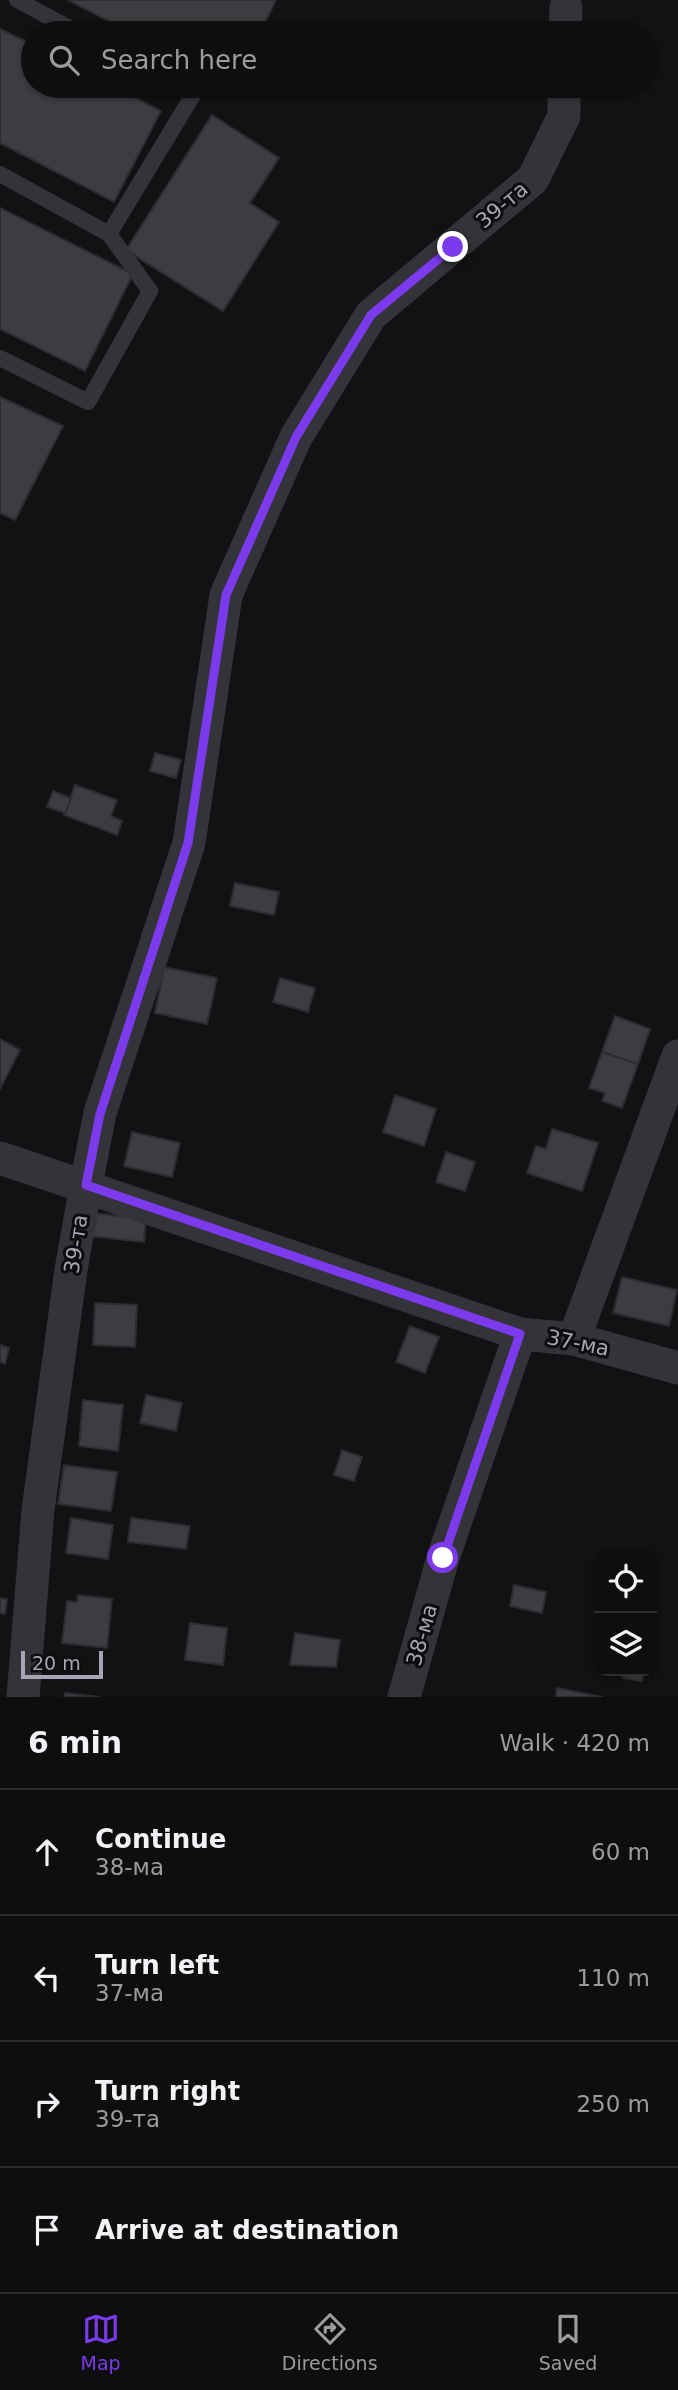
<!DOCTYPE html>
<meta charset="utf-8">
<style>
:root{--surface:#0e0e0f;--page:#171718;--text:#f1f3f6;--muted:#9b9c9e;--line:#2e2e2f;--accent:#7c3aed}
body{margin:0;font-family:"DejaVu Sans",sans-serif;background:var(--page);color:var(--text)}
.controls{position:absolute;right:21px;bottom:21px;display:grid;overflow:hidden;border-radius:14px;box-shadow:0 2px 5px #0004}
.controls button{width:63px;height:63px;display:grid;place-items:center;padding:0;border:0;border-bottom:2px solid var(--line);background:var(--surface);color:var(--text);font:35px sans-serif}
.scale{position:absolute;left:21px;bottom:18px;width:82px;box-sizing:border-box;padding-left:7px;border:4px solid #a4a6b4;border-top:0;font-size:19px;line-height:24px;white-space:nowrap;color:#a4a6b4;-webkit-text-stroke:5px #0d0d0f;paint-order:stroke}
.stop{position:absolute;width:21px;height:21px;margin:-16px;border:5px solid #7c3aed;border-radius:50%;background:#fff}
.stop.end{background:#7c3aed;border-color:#fff;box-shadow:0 2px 7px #0008}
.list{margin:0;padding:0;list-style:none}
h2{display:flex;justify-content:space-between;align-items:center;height:91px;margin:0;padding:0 28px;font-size:30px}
h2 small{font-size:23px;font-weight:400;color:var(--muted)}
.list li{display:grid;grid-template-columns:46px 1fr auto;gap:21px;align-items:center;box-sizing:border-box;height:126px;padding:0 28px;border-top:2px solid var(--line)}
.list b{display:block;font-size:26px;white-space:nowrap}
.list p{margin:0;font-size:23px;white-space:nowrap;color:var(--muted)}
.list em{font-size:23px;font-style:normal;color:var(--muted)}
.icon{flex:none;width:38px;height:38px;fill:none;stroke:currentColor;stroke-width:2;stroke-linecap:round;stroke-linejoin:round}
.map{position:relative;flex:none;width:678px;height:1697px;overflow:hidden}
.search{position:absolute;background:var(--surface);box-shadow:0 2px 5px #0004;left:21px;right:21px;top:21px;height:77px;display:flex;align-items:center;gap:18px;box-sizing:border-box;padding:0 24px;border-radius:38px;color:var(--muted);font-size:26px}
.sheet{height:595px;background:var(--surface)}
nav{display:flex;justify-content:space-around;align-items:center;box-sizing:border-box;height:98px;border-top:2px solid var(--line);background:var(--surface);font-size:19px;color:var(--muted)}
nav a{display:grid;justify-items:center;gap:4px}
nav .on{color:var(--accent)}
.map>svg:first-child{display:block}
.building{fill:#3c3c41;stroke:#2d2c30;stroke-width:2}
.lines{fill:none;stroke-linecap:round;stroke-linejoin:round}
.lane{stroke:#333339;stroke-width:16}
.street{stroke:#333339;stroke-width:33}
.route{stroke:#7c3aed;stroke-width:9}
.labels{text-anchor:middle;stroke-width:6;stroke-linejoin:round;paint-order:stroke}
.street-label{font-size:21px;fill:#a4a6b4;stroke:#0d0d0f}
</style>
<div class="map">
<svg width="678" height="1697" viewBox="0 0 678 1697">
<rect width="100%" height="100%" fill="#121214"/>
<g class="building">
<polygon points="68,0 276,0 260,33 132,33"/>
<polygon points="0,29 33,45 33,86 112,86 161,111 114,202 0,143"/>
<polygon points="212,115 279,158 250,203 279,222 223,311 126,250"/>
<polygon points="0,208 133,274 85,371 0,329"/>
<polygon points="0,397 63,426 15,520 0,513"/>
<polygon points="155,753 181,760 176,778 150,771"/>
<polygon points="75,785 117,800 111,816 122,821 117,835 64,815"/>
<polygon points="53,791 71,798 65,813 47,807"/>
<polygon points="235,883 279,892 274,915 230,906"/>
<polygon points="164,967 217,978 207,1024 155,1013"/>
<polygon points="280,978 315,988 308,1012 273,1002"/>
<polygon points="615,1016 650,1029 638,1064 602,1052"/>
<polygon points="0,1039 20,1050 0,1089"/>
<polygon points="602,1052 638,1064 622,1108 602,1101 605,1093 589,1088"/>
<polygon points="395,1095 436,1109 424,1146 383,1132"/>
<polygon points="552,1129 598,1143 582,1191 527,1173 536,1146 546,1149"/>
<polygon points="132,1132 180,1143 172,1177 124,1166"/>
<polygon points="446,1152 475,1162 465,1191 436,1182"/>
<polygon points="93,1213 146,1219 144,1242 90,1236"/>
<polygon points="622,1277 677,1290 669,1326 613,1313"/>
<polygon points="95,1303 137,1305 135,1347 93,1345"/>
<polygon points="410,1326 439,1337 425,1373 396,1362"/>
<polygon points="0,1345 9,1348 5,1364 0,1362"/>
<polygon points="146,1395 182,1403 176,1431 140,1423"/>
<polygon points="83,1400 123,1405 118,1451 79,1446"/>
<polygon points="342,1450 362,1457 354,1481 334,1475"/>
<polygon points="64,1465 117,1472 111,1511 58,1504"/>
<polygon points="71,1518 113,1525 108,1559 66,1553"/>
<polygon points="131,1518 190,1526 186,1549 128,1542"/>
<polygon points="514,1585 546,1592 542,1613 510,1606"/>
<polygon points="78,1595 112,1599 107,1648 62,1643 67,1601 77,1602"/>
<polygon points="0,1598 7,1599 5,1614 0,1613"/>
<polygon points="190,1623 227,1628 223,1665 185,1660"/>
<polygon points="295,1633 340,1640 336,1667 290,1665"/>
<polygon points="624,1671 644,1671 642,1681 623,1678"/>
<polygon points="557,1688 602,1697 556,1697"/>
<polygon points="65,1693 100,1697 64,1697"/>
</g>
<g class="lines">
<g class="lane">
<polyline points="17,0 79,33"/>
<polyline points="0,174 109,234"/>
<polyline points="0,358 88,402 150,291 109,234 193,95 176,86"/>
</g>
<g class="street">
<polyline points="565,33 566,8"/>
<polyline points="0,1158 520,1334 574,1339 678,1368"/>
<polyline points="574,1339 678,1056"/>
<polyline points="23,1697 38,1510 71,1270 86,1185 100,1113 189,843 226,595 296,437 371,315 533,179 564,116 564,86"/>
<polyline points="404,1697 443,1558 520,1334"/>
</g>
</g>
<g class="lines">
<polyline class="route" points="443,1558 520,1334 86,1185 100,1114 188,843 226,595 296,437 371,315 453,247"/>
</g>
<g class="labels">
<g class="street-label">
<text transform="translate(502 205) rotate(-40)" y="7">39-та</text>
<text transform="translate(76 1244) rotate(-81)" y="7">39-та</text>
<text transform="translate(578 1343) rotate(11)" y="7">37-ма</text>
<text transform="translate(422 1635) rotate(-74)" y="7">38-ма</text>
</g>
</g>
</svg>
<div class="controls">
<button><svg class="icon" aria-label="locate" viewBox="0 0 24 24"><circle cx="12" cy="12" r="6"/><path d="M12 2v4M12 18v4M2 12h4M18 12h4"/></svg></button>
<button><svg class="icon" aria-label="layers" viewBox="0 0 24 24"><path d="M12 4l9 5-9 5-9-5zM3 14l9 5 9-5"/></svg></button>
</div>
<div class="scale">20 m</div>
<div class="stop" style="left:443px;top:1558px"></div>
<div class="stop end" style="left:453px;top:247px"></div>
<div class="search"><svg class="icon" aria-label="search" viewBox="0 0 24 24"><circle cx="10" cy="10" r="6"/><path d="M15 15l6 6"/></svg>Search here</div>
</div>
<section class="sheet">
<h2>6 min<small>Walk · 420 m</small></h2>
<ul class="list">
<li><svg class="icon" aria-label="ahead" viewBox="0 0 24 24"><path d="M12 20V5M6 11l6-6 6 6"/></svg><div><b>Continue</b><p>38-ма</p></div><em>60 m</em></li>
<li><svg class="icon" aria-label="left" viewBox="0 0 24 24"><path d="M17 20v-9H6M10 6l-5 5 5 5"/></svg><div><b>Turn left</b><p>37-ма</p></div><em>110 m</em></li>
<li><svg class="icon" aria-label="right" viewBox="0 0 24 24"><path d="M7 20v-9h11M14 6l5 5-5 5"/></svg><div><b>Turn right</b><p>39-та</p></div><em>250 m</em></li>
<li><svg class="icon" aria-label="arrive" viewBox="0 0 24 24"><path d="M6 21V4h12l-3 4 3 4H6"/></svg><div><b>Arrive at destination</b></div></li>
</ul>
</section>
<nav>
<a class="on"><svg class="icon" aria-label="map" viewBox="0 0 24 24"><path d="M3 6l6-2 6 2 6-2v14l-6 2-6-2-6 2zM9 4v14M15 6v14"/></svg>Map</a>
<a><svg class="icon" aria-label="directions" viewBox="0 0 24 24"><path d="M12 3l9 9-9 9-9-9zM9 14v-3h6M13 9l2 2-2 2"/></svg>Directions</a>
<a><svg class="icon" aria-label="saved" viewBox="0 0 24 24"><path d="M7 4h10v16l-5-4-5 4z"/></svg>Saved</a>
</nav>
